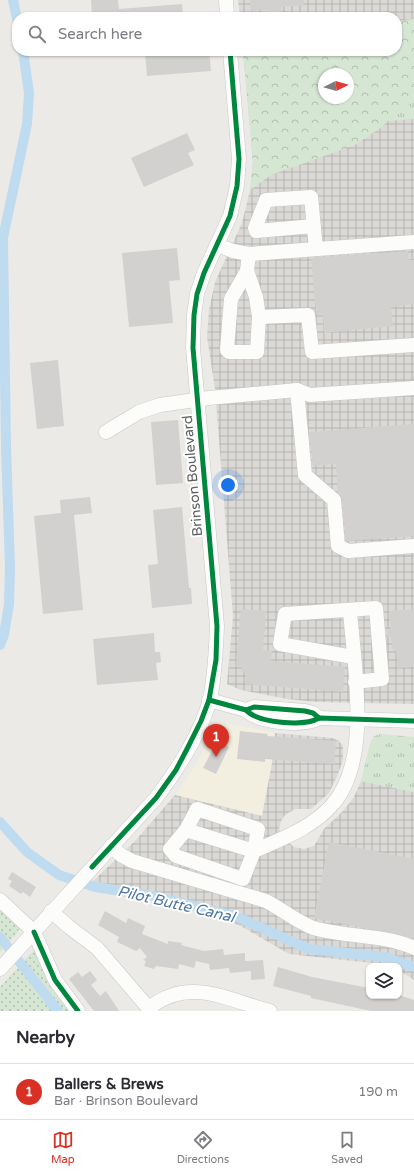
<!DOCTYPE html>
<meta charset="utf-8">
<style>
:root{--surface:#fff;--page:#f2f2f3;--text:#2b2b33;--muted:#7c7c81;--line:#e1e1e2;--accent:#d93025}
body{margin:0;font-family:"Varela Round",sans-serif;background:var(--page);color:var(--text)}
.controls{position:absolute;right:12px;bottom:12px;display:grid;overflow:hidden;border-radius:8px;box-shadow:0 1px 3px #0004}
.controls button{width:36px;height:36px;display:grid;place-items:center;padding:0;border:0;border-bottom:1px solid var(--line);background:var(--surface);color:var(--text);font:20px sans-serif}
.compass{position:absolute;left:318px;top:68px;width:36px;height:36px;border-radius:50%;background:var(--surface);box-shadow:0 1px 3px #0004;rotate:85deg}
.you{position:absolute;left:228px;top:485px;width:14px;height:14px;margin:-10px;border:3px solid #fff;border-radius:50%;background:#1a73e8;box-shadow:0 0 0 6px #1a73e833}
.badge{display:grid;place-items:center;width:26px;height:26px;border-radius:50%;background:var(--accent);color:#fff;font-size:13px;font-weight:700}
.pin{position:absolute;translate:-50% -33px;filter:drop-shadow(0 1px 2px #0008)}
.pin::after{content:'';position:absolute;top:21px;width:14px;height:12px;background:inherit;clip-path:polygon(0 0,100% 0,50% 100%)}
.list{margin:0;padding:0;list-style:none}
h2{display:flex;justify-content:space-between;align-items:center;height:52px;margin:0;padding:0 16px;font-size:17px}
h2 small{font-size:13px;font-weight:400;color:var(--muted)}
.list li{display:grid;grid-template-columns:26px 1fr auto;gap:12px;align-items:center;box-sizing:border-box;height:56px;padding:0 16px;border-top:1px solid var(--line)}
.list b{display:block;font-size:15px;white-space:nowrap}
.list p{margin:0;font-size:13px;white-space:nowrap;color:var(--muted)}
.list em{font-size:13px;font-style:normal;color:var(--muted)}
.icon{flex:none;width:22px;height:22px;fill:none;stroke:currentColor;stroke-width:2;stroke-linecap:round;stroke-linejoin:round}
.map{position:relative;flex:none;width:414px;height:1011px;overflow:hidden}
.search{position:absolute;background:var(--surface);box-shadow:0 1px 3px #0004;left:12px;right:12px;top:12px;height:44px;display:flex;align-items:center;gap:10px;box-sizing:border-box;padding:0 14px;border-radius:16px;color:var(--muted);font-size:15px}
.sheet{height:108px;background:var(--surface)}
nav{display:flex;justify-content:space-around;align-items:center;box-sizing:border-box;height:56px;border-top:1px solid var(--line);background:var(--surface);font-size:11px;color:var(--muted)}
nav a{display:grid;justify-items:center;gap:2px}
nav .on{color:var(--accent)}
.map>svg:first-child{display:block}
.commercial{fill:#f3efe0}
.industrial{fill:url(#industrial-grid);fill-rule:evenodd}
.grass{fill:url(#grass-tufts)}
.forest{fill:url(#forest-crowns);fill-rule:evenodd}
.park{fill:url(#park-dots)}
.lines{fill:none;stroke-linecap:round;stroke-linejoin:round}
.canal{stroke:#bfdbf0;stroke-width:10}
.building{fill:#d2d1cf}
.minor-casing{stroke:#c8c8c8;stroke-width:15}
.minor{stroke:#fcfcfb;stroke-width:14}
.cycleway-casing{stroke:#fff;stroke-width:8}
.cycleway{stroke:#00873e;stroke-width:5}
.labels{text-anchor:middle;stroke-width:4;stroke-linejoin:round;paint-order:stroke}
.street-label{font-size:14px;fill:#5c5f63;stroke:#fff}
.water-label{font-size:15px;font-style:italic;fill:#4b75a6;stroke:#fff}
</style>
<div class="map">
<svg width="414" height="1011" viewBox="0 0 414 1011">
<defs>
<pattern id="industrial-grid" width="8" height="8" patternUnits="userSpaceOnUse"><rect width="8" height="8" fill="#dbd9d6"/><path d="M0 4h8M4 0v8" fill="none" stroke="#b5b3b1"/></pattern>
<pattern id="grass-tufts" width="24" height="20" patternUnits="userSpaceOnUse"><rect width="24" height="20" fill="#d5e6d3"/><path d="M3 7l-1-3M5 7V3M7 7l1-3M15 17l-1-3M17 17v-4M19 17l1-3" fill="none" stroke="#b0beaf"/></pattern>
<pattern id="forest-crowns" width="20" height="18" patternUnits="userSpaceOnUse"><rect width="20" height="18" fill="#d5e6d3"/><path d="M2 6a3 3 0 1 1 6 0M12 15a3 3 0 1 1 6 0" fill="none" stroke="#b0beaf"/></pattern>
<pattern id="park-dots" width="8" height="8" patternUnits="userSpaceOnUse"><rect width="8" height="8" fill="#d5e6d3"/><path d="M2 2h.1M6 6h.1" fill="none" stroke="#b0beaf" stroke-width="1.8" stroke-linecap="round"/></pattern>
</defs>
<rect width="100%" height="100%" fill="#ebeae6"/>
<polygon class="commercial" points="218,722 275,733 272,763 262,816 175,795 196,765"/>
<g class="industrial">
<path d="M238 0H414V704L317 702 287 699 241 690 227 684 233 616 215 389 207 337 209 310 215 282 242 223 250 190 253 162 243 51H397V17H240ZM324 74H348V98H324Z"/>
<polygon points="275,733 333,738 339,741 343,746 343,759 338,774 329,793 311,809 295,809 285,815 281,821 279,829 285,839 294,847 304,849 314,846 324,829 343,811 354,797 361,781 414,792 414,980 399,970 399,966 289,954 239,925 205,913 141,898 112,895 87,887 136,840 175,795 262,816 272,763"/>
</g>
<g class="grass">
<polygon points="414,101 414,119 387,121 402,106"/>
<polygon points="381,734 414,737 414,792 361,781 370,743 374,736"/>
</g>
<path class="forest" d="M414 19V101L402 106 382 127 355 145 271 175 250 190 253 162 243 51H397V21ZM324 74H348V98H324Z"/>
<g class="park">
<polygon points="0,896 26,919 16,934 0,952"/>
<polygon points="44,939 68,992 84,1011 0,1011 0,987"/>
</g>
<g class="lines">
<g class="canal">
<polyline points="13,0 17,19"/>
<polyline points="0,645 4,635 9,604 10,567 6,447 3,238 27,124 29,93 23,51"/>
<polyline points="0,822 27,852 59,875 95,887 149,895 235,916 309,949 385,957 414,967"/>
<polyline points="0,937 58,1011"/>
</g>
</g>
<g class="building">
<polygon points="91,0 118,0 119,9 182,4 183,17 92,17"/>
<polygon points="250,0 304,0 304,5 281,7 282,15 267,17 266,10 251,11"/>
<polygon points="145,51 209,51 211,71 147,76"/>
<polygon points="187,133 195,150 188,153 194,165 144,187 131,158"/>
<polygon points="177,248 180,280 169,281 173,323 129,327 122,253"/>
<polygon points="408,251 409,260 414,260 414,304 391,307 393,326 324,333 323,314 317,315 316,312 311,258"/>
<polygon points="58,360 64,426 37,429 30,363"/>
<polygon points="178,420 183,483 156,485 151,422"/>
<polygon points="414,424 414,536 346,541 342,499 338,493 336,464 313,466 309,432"/>
<polygon points="90,497 92,513 74,515 83,610 43,614 34,516 61,513 60,500"/>
<polygon points="182,507 189,588 191,588 192,604 152,608 148,565 158,564 153,510"/>
<polygon points="241,609 266,611 263,650 272,651 271,661 345,667 343,692 245,684 246,673 241,672 242,666 236,666"/>
<polygon points="414,609 414,667 398,668 396,651 393,651 391,637 387,637 387,629 391,628 389,611"/>
<polygon points="154,633 155,652 160,652 161,662 156,663 158,680 97,685 93,639"/>
<polygon points="240,731 268,734 267,736 336,741 334,764 265,759 265,762 237,759"/>
<polygon points="217,741 229,747 216,774 203,768"/>
<polygon points="329,842 414,859 414,938 314,918"/>
<polygon points="12,872 36,887 30,897 23,892 21,894 9,886 12,881 8,879"/>
<polygon points="105,911 126,923 128,918 145,926 142,934 168,944 168,941 182,943 181,945 204,951 223,949 224,955 245,953 245,961 263,960 265,979 251,980 251,971 230,973 229,968 210,970 209,964 196,961 194,968 179,964 178,969 156,966 154,969 144,966 146,961 143,960 147,957 140,948 136,951 117,942 119,937 98,925"/>
<polygon points="278,967 312,977 369,988 369,996 402,996 414,1000 414,1011 371,1011 311,998 311,996 273,986"/>
<polygon points="90,971 97,980 91,985 100,996 106,991 119,1011 94,1011 69,979 78,972 82,977"/>
</g>
<g class="lines">
<g class="minor-casing">
<g id="minor">
<polyline points="226,0 227,17"/>
<polyline points="314,226 256,231 255,228 266,200 311,197 316,249"/>
<polyline points="217,245 233,251 249,254 414,242"/>
<polyline points="249,254 247,271 231,299 227,350 229,352 257,352 259,317 308,315 312,352 414,345"/>
<polyline points="247,271 256,297 259,317"/>
<polyline points="297,390 305,475 334,500 338,546 348,551 414,546"/>
<polyline points="106,432 139,412 160,405 209,398 297,390 310,395 414,388"/>
<polyline points="353,657 280,644 285,614 376,608 382,679 355,682"/>
<polyline points="209,700 246,710 254,707 305,711 313,713 319,718"/>
<path d="M246 710C258 723 304 727 319 718L414 721"/>
<path d="M186 830 254 851 258 829 197 809 186 830 170 849 176 856 243 879 254 851C281 839 312 828 332 805 372 761 354 666 350 611"/>
<path d="M111 846 121 855 132 861 266 901C282 909 301 925 317 929 348 937 386 935 414 948"/>
<polyline points="0,900 34,932 55,980 78,1011"/>
<polyline points="51,911 69,927 97,948 151,1011"/>
<path d="M0 969 156 798C177 770 201 734 210 699 215 675 216 651 217 626L193 348 194 315 197 294 204 273 230 216 237 186 239 159 230 51"/>
<path d="M149 1008C189 976 227 1000 270 1011"/>
</g>
</g>
<use href="#minor" class="minor"/>
<g class="cycleway-casing">
<g id="cycleway">
<polyline points="209,700 246,710 254,707 305,711 313,713 319,718"/>
<path d="M246 710C258 723 304 727 319 718L414 721"/>
<polyline points="92,867 156,798 176,770 187,749 201,721 209,700 216,660 217,626 193,348 194,315 197,294 204,273 230,216 237,186 239,159 230,51"/>
<polyline points="34,932 55,980 78,1011"/>
</g>
</g>
<use href="#cycleway" class="cycleway"/>
</g>
<g class="labels">
<g class="street-label">
<text transform="translate(192 476) rotate(-95)" y="5">Brinson Boulevard</text>
</g>
<g class="water-label">
<text transform="translate(176 904) rotate(13)" y="5">Pilot Butte Canal</text>
</g>
</g>
</svg>
<div class="controls">
<button><svg class="icon" aria-label="layers" viewBox="0 0 24 24"><path d="M12 4l9 5-9 5-9-5zM3 14l9 5 9-5"/></svg></button>
</div>
<svg class="compass" viewBox="-18 -18 36 36"><path d="M0-13l5 13h-10z" fill="#e53935"/><path d="M0 13l5-13h-10z" fill="#7c7c81"/></svg>
<div class="you"></div>
<div class="pin badge" style="left:216px;top:757px">1</div>
<div class="search"><svg class="icon" aria-label="search" viewBox="0 0 24 24"><circle cx="10" cy="10" r="6"/><path d="M15 15l6 6"/></svg>Search here</div>
</div>
<section class="sheet">
<h2>Nearby<small></small></h2>
<ul class="list">
<li><span class="badge">1</span><div><b>Ballers &amp; Brews</b><p>Bar · Brinson Boulevard</p></div><em>190 m</em></li>
</ul>
</section>
<nav>
<a class="on"><svg class="icon" aria-label="map" viewBox="0 0 24 24"><path d="M3 6l6-2 6 2 6-2v14l-6 2-6-2-6 2zM9 4v14M15 6v14"/></svg>Map</a>
<a><svg class="icon" aria-label="directions" viewBox="0 0 24 24"><path d="M12 3l9 9-9 9-9-9zM9 14v-3h6M13 9l2 2-2 2"/></svg>Directions</a>
<a><svg class="icon" aria-label="saved" viewBox="0 0 24 24"><path d="M7 4h10v16l-5-4-5 4z"/></svg>Saved</a>
</nav>
